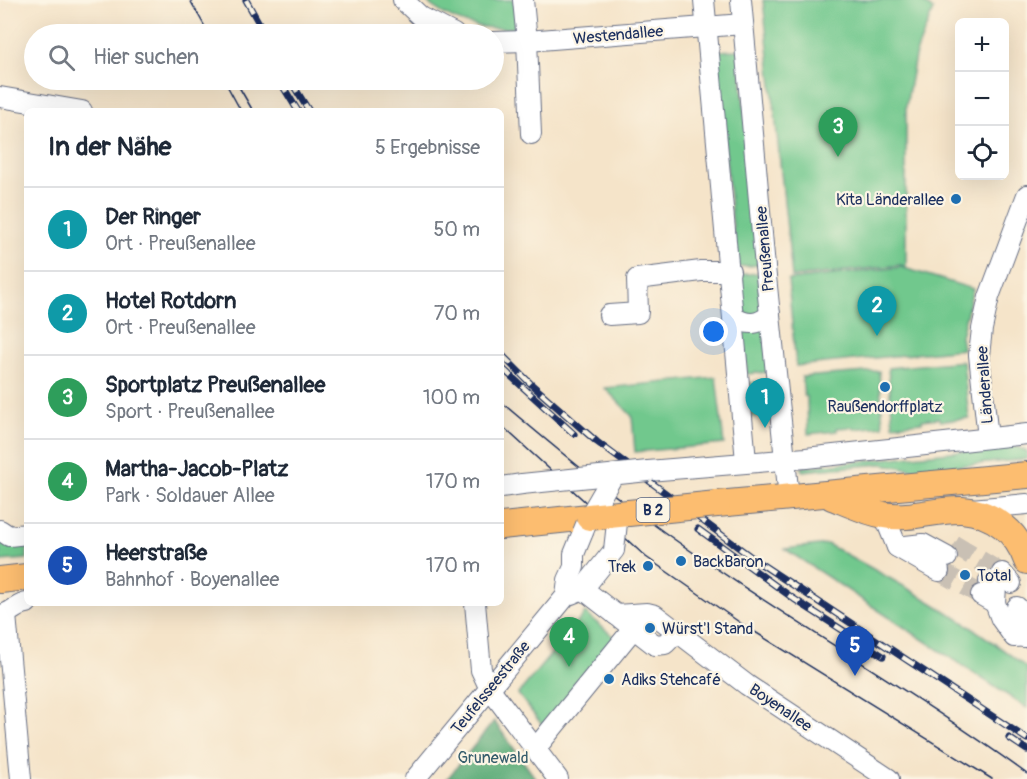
<!DOCTYPE html>
<html lang="de">
<meta charset="utf-8">
<style>
:root{--surface:#fff;--page:#f2f2f3;--text:#1f2937;--muted:#747a83;--line:#e0e1e3;--accent:#1f6fb2}
body{margin:0;font-family:Pangolin,sans-serif;background:var(--page);color:var(--text)}
.controls{position:absolute;right:18px;top:18px;display:grid;overflow:hidden;border-radius:9px;box-shadow:0 6px 24px #0002}
.controls button{width:54px;height:54px;display:grid;place-items:center;padding:0;border:0;border-bottom:2px solid var(--line);background:var(--surface);color:var(--text);font:30px sans-serif}
.you{position:absolute;left:714px;top:332px;width:21px;height:21px;margin:-15px;border:4px solid #fff;border-radius:50%;background:#1a73e8;box-shadow:0 0 0 9px #1a73e833}
.badge{display:grid;place-items:center;width:39px;height:39px;border-radius:50%;background:var(--accent);color:#fff;font-size:20px;font-weight:700}
.pin{position:absolute;translate:-50% -50px;filter:drop-shadow(0 2px 3px #0008)}
.pin::after{content:'';position:absolute;top:32px;width:21px;height:18px;background:inherit;clip-path:polygon(0 0,100% 0,50% 100%)}
.list{margin:0;padding:0;list-style:none}
h2{display:flex;justify-content:space-between;align-items:center;height:78px;margin:0;padding:0 24px;font-size:26px}
h2 small{font-size:20px;font-weight:400;color:var(--muted)}
.list li{display:grid;grid-template-columns:39px 1fr auto;gap:18px;align-items:center;box-sizing:border-box;height:84px;padding:0 24px;border-top:2px solid var(--line)}
.list b{display:block;font-size:22px;white-space:nowrap}
.list p{margin:0;font-size:20px;white-space:nowrap;color:var(--muted)}
.list em{font-size:20px;font-style:normal;color:var(--muted)}
.icon{flex:none;width:33px;height:33px;fill:none;stroke:currentColor;stroke-width:2;stroke-linecap:round;stroke-linejoin:round}
.map{position:relative;flex:none;width:1027px;height:779px;overflow:hidden}
.search{position:absolute;background:var(--surface);box-shadow:0 6px 24px #0002;left:24px;top:24px;width:480px;height:66px;display:flex;align-items:center;gap:15px;box-sizing:border-box;padding:0 21px;border-radius:33px;color:var(--muted);font-size:22px}
.panel{position:absolute;background:var(--surface);box-shadow:0 6px 24px #0002;left:24px;top:108px;width:480px;height:498px;border-radius:9px}
.map>svg:first-child{display:block}
.green{fill:#71c88d;stroke:#467c76;stroke-width:1.5}
.forest{fill:#5cac78;stroke:#3c6e6b;stroke-width:1.5}
.lines{fill:none;stroke-linecap:round;stroke-linejoin:round}
.minor-tunnel{stroke:#c9c0b4;stroke-width:20;stroke-dasharray:20 10;stroke-linecap:butt}
.minor-casing{stroke:#676e83;stroke-width:22}
.major-casing{stroke:#676e83;stroke-width:28}
.minor{stroke:#fff;stroke-width:20}
.major{stroke:#fcbd6f;stroke-width:26}
.tram{stroke:#1b2f5e;stroke-width:1.5}
.rail-casing{stroke:#1b2f5e;stroke-width:7}
.rail{stroke:#fcf5e5;stroke-width:4.5;stroke-dasharray:14;stroke-linecap:butt}
.minor-bridge-casing{stroke:#676e83;stroke-width:22;stroke-linecap:butt}
.major-bridge-casing{stroke:#676e83;stroke-width:28;stroke-linecap:butt}
.minor-bridge{stroke:#fff;stroke-width:20}
.major-bridge{stroke:#fcbd6f;stroke-width:26}
.poi-dot{fill:#1f6fb2;stroke:#fcf5e5;stroke-width:2}
.labels{text-anchor:middle;stroke-width:4.5;stroke-linejoin:round;paint-order:stroke}
.shield{fill:#fcf5e5;stroke:#5e6a86;stroke-width:1.5}
.shield-label{font-size:15px;font-weight:bold;fill:#1b2f5e}
.street-label{font-size:16px;fill:#1b2f5e;stroke:#fcf5e5}
.poi-label{font-size:16px;fill:#1b2f5e;stroke:#fcf5e5;text-anchor:start}
.park-label{font-size:16px;fill:#355d6c;stroke:#fcf5e5}
</style>
<div class="map">
<svg width="1027" height="779" viewBox="0 0 1027 779">
<rect width="100%" height="100%" fill="#fcf5e5"/>
<filter id="ink" filterUnits="userSpaceOnUse"><feTurbulence type="fractalNoise" baseFrequency=".0167" numOctaves="2"/><feDisplacementMap in="SourceGraphic" scale="12" xChannelSelector="R" yChannelSelector="G"/><feConvolveMatrix kernelMatrix="1 2 1 2 8 2 1 2 1" color-interpolation-filters="sRGB"/></filter>
<filter id="wash" filterUnits="userSpaceOnUse"><feTurbulence type="fractalNoise" baseFrequency=".008" numOctaves="4" result="noise"/><feDisplacementMap in="SourceGraphic" scale="24" xChannelSelector="R" yChannelSelector="G"/><feGaussianBlur stdDeviation="1.35" result="paint"/><feColorMatrix in="noise" values="0 0 0 0 0 0 0 0 0 0 0 0 0 0 0 0 0 1.4 0 .05"/><feComposite in="paint" operator="in"/></filter>
<g filter="url(#wash)">
<rect width="100%" height="100%" fill="#f5e4c9"/>
<g class="green">
<path d="M424 0H514L517 28C481 30 452 24 424 0Z"/>
<polygon points="763,0 920,0 933,10 915,56 906,106 906,267 901,265 792,277"/>
<polygon points="739,50 758,265 737,267 715,51"/>
<polygon points="901,267 973,289 961,336 963,349 796,366 788,280"/>
<polygon points="758,273 762,308 759,313 755,316 745,314 738,275"/>
<polygon points="764,327 769,372 747,374 742,329"/>
<polygon points="963,361 969,418 940,421 939,418 922,420 922,422 893,425 888,368"/>
<polygon points="879,371 883,426 854,429 854,427 837,428 837,431 808,434 807,397 804,396 802,377"/>
<polygon points="716,377 724,444 635,452 632,416 605,388"/>
<polygon points="770,381 773,415 751,417 748,383"/>
<polygon points="1011,446 1020,448 1027,452 1027,459 917,470 882,464 803,471 801,469 803,467"/>
<polygon points="27,540 27,559 0,561 0,542"/>
<path d="M827 544C896 581 966 619 1027 668V708L785 549Z"/>
<polygon points="585,613 618,640 546,730 518,694"/>
</g>
<polygon class="forest" points="494,721 536,779 447,779"/>
</g>
<g filter="url(#ink)">
<g class="lines">
<g class="minor-tunnel">
<polyline points="954,545 996,570"/>
<polyline points="939,571 981,595"/>
</g>
<g class="minor-casing">
<g id="minor">
<polyline points="403,0 421,17 454,34"/>
<polyline points="523,0 527,41 531,134"/>
<polyline points="704,0 746,461"/>
<polyline points="741,0 765,267 789,498"/>
<polyline points="494,42 527,41 743,24"/>
<polyline points="0,97 82,111"/>
<polyline points="609,315 638,313 637,279 701,271 730,271"/>
<path d="M734 317C747 326 759 325 770 314"/>
<polyline points="988,438 979,355 982,329 989,297 1027,195"/>
<polyline points="648,471 806,458 1027,434"/>
<polyline points="501,487 522,484"/>
<polyline points="971,509 1027,504"/>
<polyline points="884,515 897,547 939,571"/>
<polyline points="0,530 9,536 27,534"/>
<polyline points="897,547 923,544 947,557"/>
<polyline points="1002,573 1011,583"/>
<polyline points="989,581 996,586 995,603"/>
<polyline points="583,589 655,645 665,644 677,632"/>
<polyline points="571,594 583,589 614,550"/>
<polyline points="981,595 995,603 1001,619 1014,637 1027,636"/>
<polyline points="475,603 481,670 490,689 558,779"/>
<polyline points="1017,607 1024,637"/>
<path d="M0 615C11 614 17 604 27 603"/>
<polyline points="6,615 21,779"/>
<polyline points="616,615 647,613 655,615 747,685 889,779"/>
<polyline points="536,748 633,629"/>
<polyline points="415,779 566,596 568,580 574,567 574,554 583,532"/>
</g>
</g>
<g class="major-casing">
<g id="major">
<path d="M832 497C849 503 866 512 884 515 910 520 936 509 962 510 994 513 1017 532 1027 561"/>
<polyline points="717,504 1027,475"/>
<polyline points="501,526 589,517"/>
<polyline points="0,580 27,577"/>
</g>
</g>
<use href="#minor" class="minor"/>
<use href="#major" class="major"/>
<g class="tram">
<polyline points="190,0 209,34"/>
<polyline points="224,80 241,111"/>
<polyline points="235,80 253,111"/>
<path d="M501 402C547 441 594 480 642 516 766 608 902 683 1027 774"/>
<polyline points="501,425 646,557 742,624 992,779"/>
</g>
<g class="rail-casing">
<g id="rail">
<polyline points="246,0 265,34"/>
<polyline points="279,80 298,111"/>
<polyline points="290,80 309,111"/>
<polyline points="501,354 532,385 597,442 758,562 1027,739"/>
<polyline points="501,367 574,434"/>
<polyline points="698,529 794,599 883,656"/>
<polyline points="1009,738 1027,750"/>
</g>
</g>
<use href="#rail" class="rail"/>
<g class="minor-bridge-casing">
<g id="minor-bridge">
<polyline points="522,484 648,471"/>
<polyline points="583,532 589,517 614,474"/>
<polyline points="614,550 618,514"/>
</g>
</g>
<g class="major-bridge-casing">
<polyline id="major-bridge" points="589,517 717,504"/>
</g>
<use href="#minor-bridge" class="minor-bridge"/>
<use href="#major-bridge" class="major-bridge"/>
</g>
</g>
<g class="poi-dot">
<circle cx="956" cy="199" r="6"/>
<circle cx="885" cy="387" r="6"/>
<circle cx="681" cy="561" r="6"/>
<circle cx="648" cy="566" r="6"/>
<circle cx="965" cy="575" r="6"/>
<circle cx="650" cy="628" r="6"/>
<circle cx="609" cy="679" r="6"/>
</g>
<g class="labels">
<rect class="shield" x="636.5" y="498" width="33" height="24" rx="4.5"/>
<g class="shield-label">
<text x="653" y="515">B 2</text>
</g>
<g class="street-label">
<text transform="translate(618 34) rotate(-5)" y="6">Westendallee</text>
<text transform="translate(764 249) rotate(-95)" y="6">Preußenallee</text>
<text transform="translate(984 385) rotate(-94)" y="6">Länderallee</text>
<text transform="translate(490 687) rotate(-51)" y="6">Teufelsseestraße</text>
<text transform="translate(781 707) rotate(34)" y="6">Boyenallee</text>
</g>
<g class="poi-label">
<text x="944" y="205" text-anchor="end">Kita Länderallee</text>
<text x="885" y="412" text-anchor="middle">Raußendorffplatz</text>
<text x="693" y="567">BackBaron</text>
<text x="636" y="572" text-anchor="end">Trek</text>
<text x="977" y="581">Total</text>
<text x="662" y="634">Würst'l Stand</text>
<text x="621" y="685">Adiks Stehcafé</text>
</g>
<g class="park-label">
<text x="493" y="763">Grunewald</text>
</g>
</g>
</svg>
<div class="controls">
<button>+</button>
<button>−</button>
<button><svg class="icon" aria-label="locate" viewBox="0 0 24 24"><circle cx="12" cy="12" r="6"/><path d="M12 2v4M12 18v4M2 12h4M18 12h4"/></svg></button>
</div>
<div class="you"></div>
<div class="pin badge" style="left:765px;top:428px;background:#0f9aa8">1</div>
<div class="pin badge" style="left:877px;top:336px;background:#0f9aa8">2</div>
<div class="pin badge" style="left:838px;top:157px;background:#2e9e5b">3</div>
<div class="pin badge" style="left:569px;top:667px;background:#2e9e5b">4</div>
<div class="pin badge" style="left:855px;top:676px;background:#1a4fb4">5</div>
<div class="search"><svg class="icon" aria-label="search" viewBox="0 0 24 24"><circle cx="10" cy="10" r="6"/><path d="M15 15l6 6"/></svg>Hier suchen</div>
<section class="panel">
<h2>In der Nähe<small>5 Ergebnisse</small></h2>
<ul class="list">
<li><span class="badge" style="background:#0f9aa8">1</span><div><b>Der Ringer</b><p>Ort · Preußenallee</p></div><em>50 m</em></li>
<li><span class="badge" style="background:#0f9aa8">2</span><div><b>Hotel Rotdorn</b><p>Ort · Preußenallee</p></div><em>70 m</em></li>
<li><span class="badge" style="background:#2e9e5b">3</span><div><b>Sportplatz Preußenallee</b><p>Sport · Preußenallee</p></div><em>100 m</em></li>
<li><span class="badge" style="background:#2e9e5b">4</span><div><b>Martha-Jacob-Platz</b><p>Park · Soldauer Allee</p></div><em>170 m</em></li>
<li><span class="badge" style="background:#1a4fb4">5</span><div><b>Heerstraße</b><p>Bahnhof · Boyenallee</p></div><em>170 m</em></li>
</ul>
</section>
</div>
